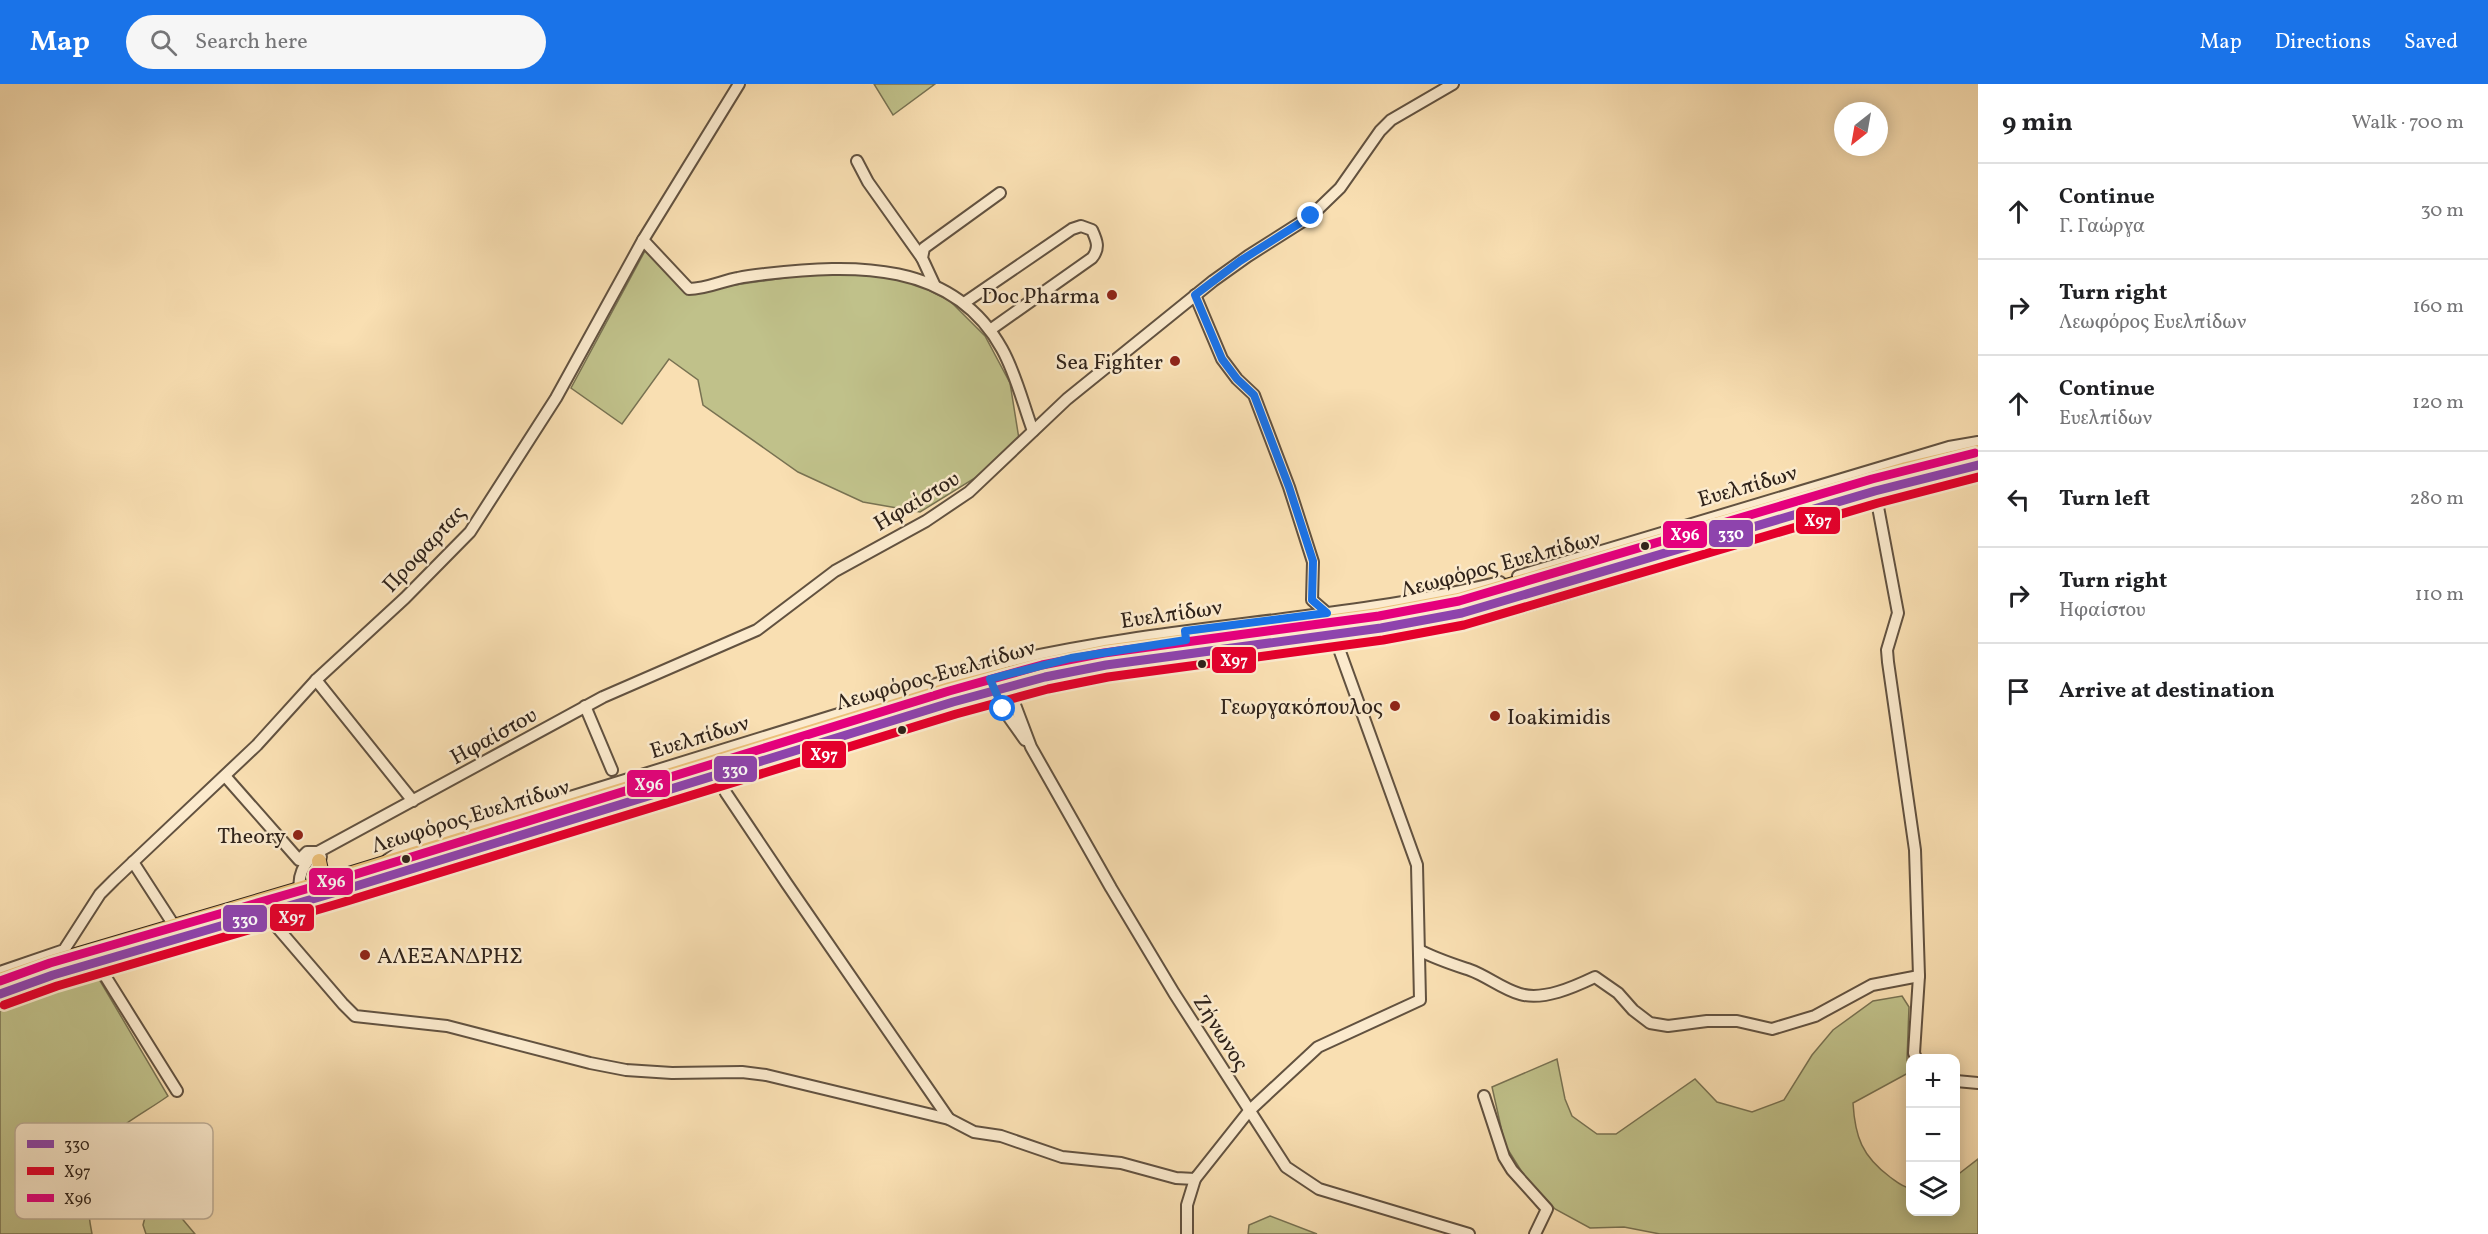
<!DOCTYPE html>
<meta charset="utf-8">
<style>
:root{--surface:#fff;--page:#f6f6f6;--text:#202124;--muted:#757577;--line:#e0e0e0;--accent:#1a73e8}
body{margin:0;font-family:Vollkorn,serif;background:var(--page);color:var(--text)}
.controls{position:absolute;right:18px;bottom:18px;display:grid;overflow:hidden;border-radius:12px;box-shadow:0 3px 15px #0003}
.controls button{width:54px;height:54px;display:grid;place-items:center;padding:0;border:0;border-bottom:2px solid var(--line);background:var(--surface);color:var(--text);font:30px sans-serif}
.compass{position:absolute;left:1834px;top:18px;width:54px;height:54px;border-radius:50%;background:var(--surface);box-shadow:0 3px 15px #0003;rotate:211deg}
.stop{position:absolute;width:18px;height:18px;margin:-14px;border:4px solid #1a73e8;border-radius:50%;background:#fff}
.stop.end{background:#1a73e8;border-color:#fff;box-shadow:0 2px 6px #0008}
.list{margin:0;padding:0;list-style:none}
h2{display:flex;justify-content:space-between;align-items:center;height:78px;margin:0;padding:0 24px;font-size:26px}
h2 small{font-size:20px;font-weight:400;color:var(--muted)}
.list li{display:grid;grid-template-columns:39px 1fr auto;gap:18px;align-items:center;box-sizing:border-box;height:96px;padding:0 24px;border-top:2px solid var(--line)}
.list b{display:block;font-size:22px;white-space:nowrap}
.list p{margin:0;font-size:20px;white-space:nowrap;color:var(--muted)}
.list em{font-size:20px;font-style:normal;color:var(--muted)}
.icon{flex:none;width:33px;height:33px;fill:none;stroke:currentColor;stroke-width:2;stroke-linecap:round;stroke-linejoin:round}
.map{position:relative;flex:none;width:1978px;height:1150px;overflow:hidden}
header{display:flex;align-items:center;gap:36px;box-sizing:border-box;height:84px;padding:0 30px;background:var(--accent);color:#fff}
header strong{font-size:28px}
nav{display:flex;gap:33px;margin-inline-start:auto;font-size:21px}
.search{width:420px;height:54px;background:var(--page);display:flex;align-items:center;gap:15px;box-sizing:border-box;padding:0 21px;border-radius:33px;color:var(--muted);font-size:22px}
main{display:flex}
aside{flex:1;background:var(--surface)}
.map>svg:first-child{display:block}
.green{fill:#c0c18a;stroke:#787252;stroke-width:1.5}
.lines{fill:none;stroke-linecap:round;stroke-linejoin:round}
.minor-casing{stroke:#625240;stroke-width:14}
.major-casing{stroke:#30231a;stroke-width:16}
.minor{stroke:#fbeacd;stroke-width:10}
.major{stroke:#ecc079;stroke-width:14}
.bus-1-casing{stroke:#fbeacd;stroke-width:14}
.bus-2-casing{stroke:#fbeacd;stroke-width:14}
.bus-3-casing{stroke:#fbeacd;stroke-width:14}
.bus-1{stroke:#8e44ad;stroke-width:9}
.bus-2{stroke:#e4002b;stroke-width:9}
.bus-3{stroke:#e5007d;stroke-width:9}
.route{stroke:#1a73e8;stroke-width:8}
.poi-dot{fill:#8f2418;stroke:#fbeacd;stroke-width:2}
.bus-dot{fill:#30231a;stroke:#fbeacd;stroke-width:2}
.labels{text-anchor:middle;stroke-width:5;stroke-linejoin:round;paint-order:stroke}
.poi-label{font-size:22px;fill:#30231a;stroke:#fbeacd;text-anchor:end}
.street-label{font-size:22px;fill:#30231a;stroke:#fbeacd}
.key{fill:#fbeacd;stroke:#beae97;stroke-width:1.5}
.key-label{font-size:16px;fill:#30231a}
.line-badge{stroke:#fbeacd;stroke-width:2}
.badge-label{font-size:16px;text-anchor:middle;font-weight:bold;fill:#fff}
</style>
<header>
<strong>Map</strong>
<div class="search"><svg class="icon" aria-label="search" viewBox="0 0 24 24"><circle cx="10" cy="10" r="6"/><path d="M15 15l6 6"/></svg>Search here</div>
<nav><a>Map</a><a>Directions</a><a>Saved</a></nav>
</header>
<main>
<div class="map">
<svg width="1978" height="1150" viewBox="0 0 1978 1150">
<rect width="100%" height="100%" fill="#f9dfb2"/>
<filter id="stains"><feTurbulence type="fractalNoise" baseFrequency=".00333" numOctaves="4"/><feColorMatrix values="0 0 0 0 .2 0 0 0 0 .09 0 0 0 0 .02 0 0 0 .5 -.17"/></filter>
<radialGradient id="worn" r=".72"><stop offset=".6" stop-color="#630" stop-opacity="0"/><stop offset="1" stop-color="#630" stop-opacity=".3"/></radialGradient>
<g class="green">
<polygon points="874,0 935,0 893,31"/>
<polygon points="646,165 687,208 825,188 883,193 917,200 950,217 985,252 1010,299 1019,355 975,394 920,428 863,418 798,388 703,321 698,296 669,275 622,340 571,304"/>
<path d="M93 892 99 895 168 1012C146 1028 110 1046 95 1068 83 1085 88 1130 92 1150H0V927Z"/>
<path d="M1902 912 1909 923 1907 976 1910 982V988L1853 1019C1855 1053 1862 1072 1890 1093 1897 1098 1902 1103 1910 1104V1128H1956V1092L1978 1075V1150H1660L1624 1143 1590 1144 1555 1125 1525 1093 1505 1061 1492 1003 1557 975 1565 1015 1572 1032 1597 1050H1616L1695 995 1717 1018 1752 1028 1784 1016 1812 971 1833 946 1873 917Z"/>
<polygon points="150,1114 168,1118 195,1150 146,1150 143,1141"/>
<polygon points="1270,1132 1317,1150 1248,1150 1249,1141"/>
</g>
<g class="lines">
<g class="minor-casing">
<g id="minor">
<polyline points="857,77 868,98 922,174"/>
<path d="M643 156 689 205C706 205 722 197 738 194 747 192 756 191 765 190 853 180 953 176 1002 265 1016 290 1023 320 1033 347"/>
<polyline points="935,202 922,174 924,164 1000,109"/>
<polyline points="1195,211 1222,275 1237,295 1254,311 1289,403 1313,478 1312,516 1327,529"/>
<path d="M964 219 1072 145 1081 142 1092 146C1097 157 1100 164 1092 174L990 246"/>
<polyline points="1917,399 1923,402 1978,390"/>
<polyline points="1875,407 1898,529 1887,566 1888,578 1915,766 1919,892 1914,969 1916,974"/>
<polyline points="1518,492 1949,363 1978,358"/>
<path d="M1361 551C1410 553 1458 541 1506 528L1825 434 1848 416"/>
<polyline points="1048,594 1071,597 1286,567 1303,556"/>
<polyline points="316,596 413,717"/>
<polyline points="1006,597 1031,663 1111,804 1174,909 1286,1083 1319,1105 1469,1150"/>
<polyline points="992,600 1003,625 1025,656"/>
<polyline points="585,622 612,686"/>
<polyline points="744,684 759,686 935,635 952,619"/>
<polyline points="718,690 726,709 787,800 949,1035"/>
<polyline points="225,692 299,776 307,768 318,768"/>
<path d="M387 776 405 764 1007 578C1169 540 1338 538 1500 498"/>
<polyline points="133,778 175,843"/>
<polyline points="314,806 311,793 321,773"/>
<polyline points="340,807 359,811 711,702 718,690"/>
<path d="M302 811C295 795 304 777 318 768L603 613 757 546 835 487 926 437 969 408 1067 315 1213 197 1248 172 1311 132 1340 104 1380 47 1391 36 1453 0"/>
<polyline points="269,828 276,842 343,920 355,932 447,942 590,979 626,986 672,989 742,988 766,991 949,1035 974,1048 1001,1052 1062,1073 1121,1079 1176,1094 1195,1095 1249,1027 1318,963 1420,916 1417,781 1334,551 1339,551"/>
<path d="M1419 866C1436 875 1452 880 1470 886 1487 892 1502 905 1520 910 1543 917 1574 903 1595 893L1618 909 1633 926 1650 939 1668 942 1707 937H1737L1772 945 1815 932 1872 901 1919 892"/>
<polyline points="97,879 177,1007"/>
<polyline points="0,888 64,866 100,810 114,796 257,661 316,596 405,514 470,448 556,314 643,156 739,0"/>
<polyline points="1956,997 1978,999"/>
<polyline points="1484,1012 1504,1073 1512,1086 1547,1125 1535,1150"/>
<polyline points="1187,1150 1187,1121 1195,1095"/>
</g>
</g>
<g class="major-casing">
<g id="major">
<polyline points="319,777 322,791 333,795"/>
<polyline points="0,896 49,879 323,798 950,605 1042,581 1105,568 1379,531 1459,516 1906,385 1978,368"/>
<polyline points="0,910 53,891 340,807 953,618 1045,593 1106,581 1381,544 1462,529 1875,407 1978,381"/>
</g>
</g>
<use href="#minor" class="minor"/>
<use href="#major" class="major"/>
<g class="bus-1-casing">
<polyline id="bus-1" points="0,910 53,891 340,807 953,618 1045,593 1106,581 1381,544 1462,529 1875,407 1978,381"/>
</g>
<g class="bus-2-casing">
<polyline id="bus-2" points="4,921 57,902 344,818 956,630 1048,605 1108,593 1383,556 1464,541 1878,419 1978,393"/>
</g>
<g class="bus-3-casing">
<polyline id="bus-3" points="0,897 50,879 337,796 949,607 1042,581 1104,569 1379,532 1459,517 1872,395 1975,369"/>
</g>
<use href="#bus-1" class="bus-1"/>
<use href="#bus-2" class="bus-2"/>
<use href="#bus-3" class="bus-3"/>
</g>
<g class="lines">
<polyline class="route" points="1003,625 990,595 1071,574 1186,556 1185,547 1327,529 1312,516 1313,477 1289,403 1254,311 1237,295 1222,275 1195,211 1240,177 1311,132"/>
</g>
<g class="poi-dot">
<circle cx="1112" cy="211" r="6"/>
<circle cx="1175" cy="277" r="6"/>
<circle cx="1395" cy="622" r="6"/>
<circle cx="1495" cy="632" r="6"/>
<circle cx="298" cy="751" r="6"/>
<circle cx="365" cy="871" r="6"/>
</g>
<g class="bus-dot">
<circle cx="1645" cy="462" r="5"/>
<circle cx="1202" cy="580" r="5"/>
<circle cx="902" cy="646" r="5"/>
<circle cx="406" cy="775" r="5"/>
</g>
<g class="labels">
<g class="poi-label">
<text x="1100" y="219">Doc Pharma</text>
<text x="1163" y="285">Sea Fighter</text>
<text x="1383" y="630">Γεωργακόπουλος</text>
<text x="1507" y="640" text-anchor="start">Ioakimidis</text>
<text x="286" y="759">Theory</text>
<text x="377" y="879" text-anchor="start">ΑΛΕΞΑΝΔΡΗΣ</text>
</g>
<g class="street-label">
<text transform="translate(1747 401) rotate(-16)" y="8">Ευελπίδων</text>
<text transform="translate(916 416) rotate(-31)" y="8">Ηφαίστου</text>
<text transform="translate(423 464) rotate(-47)" y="8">Προφαρτας</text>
<text transform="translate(1500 479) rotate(-15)" y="8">Λεωφόρος Ευελπίδων</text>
<text transform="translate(1171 529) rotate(-8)" y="8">Ευελπίδων</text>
<text transform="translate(935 590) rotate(-16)" y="8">Λεωφόρος Ευελπίδων</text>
<text transform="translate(493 651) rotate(-29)" y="8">Ηφαίστου</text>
<text transform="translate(699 652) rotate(-17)" y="8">Ευελπίδων</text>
<text transform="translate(470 731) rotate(-17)" y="8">Λεωφόρος Ευελπίδων</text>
<text transform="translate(1222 948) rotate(58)" y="8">Ζήνωνος</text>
</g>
</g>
<rect x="15" y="1039" width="198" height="96" rx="9" class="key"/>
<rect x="27" y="1056" width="27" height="8" fill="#8e44ad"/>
<rect x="27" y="1083" width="27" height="8" fill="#e4002b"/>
<rect x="27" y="1110" width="27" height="8" fill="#e5007d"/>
<g class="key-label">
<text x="64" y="1066">330</text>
<text x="64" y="1093">X97</text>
<text x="64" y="1120">Χ96</text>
</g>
<g class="line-badge">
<rect x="1795" y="422" width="46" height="29" rx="6" fill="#e4002b"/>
<rect x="1708" y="435" width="46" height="29" rx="6" fill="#8e44ad"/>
<rect x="1662" y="436" width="46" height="29" rx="6" fill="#e5007d"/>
<rect x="1211" y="562" width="46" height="28" rx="6" fill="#e4002b"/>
<rect x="801" y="656" width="46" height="29" rx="6" fill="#e4002b"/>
<rect x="713" y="671" width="45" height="28" rx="6" fill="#8e44ad"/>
<rect x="626" y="685" width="45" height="29" rx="6" fill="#e5007d"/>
<rect x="308" y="783" width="46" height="29" rx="6" fill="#e5007d"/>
<rect x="269" y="819" width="46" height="29" rx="6" fill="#e4002b"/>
<rect x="222" y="820" width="46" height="29" rx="6" fill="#8e44ad"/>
</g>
<g class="badge-label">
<text x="1818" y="442">X97</text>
<text x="1731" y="455">330</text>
<text x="1685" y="456">Χ96</text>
<text x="1234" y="582">X97</text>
<text x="824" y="676">X97</text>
<text x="735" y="691">330</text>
<text x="649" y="706">Χ96</text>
<text x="331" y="803">Χ96</text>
<text x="292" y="839">X97</text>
<text x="245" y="841">330</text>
</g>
<rect width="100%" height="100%" filter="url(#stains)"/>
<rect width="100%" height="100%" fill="url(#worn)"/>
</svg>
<div class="controls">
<button>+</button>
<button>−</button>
<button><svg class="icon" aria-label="layers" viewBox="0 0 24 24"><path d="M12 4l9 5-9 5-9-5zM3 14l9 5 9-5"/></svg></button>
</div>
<svg class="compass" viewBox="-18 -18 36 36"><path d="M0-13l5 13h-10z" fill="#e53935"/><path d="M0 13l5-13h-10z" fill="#757577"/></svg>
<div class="stop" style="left:1003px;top:625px"></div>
<div class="stop end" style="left:1311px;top:132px"></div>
</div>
<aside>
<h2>9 min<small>Walk · 700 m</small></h2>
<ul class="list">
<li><svg class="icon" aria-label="ahead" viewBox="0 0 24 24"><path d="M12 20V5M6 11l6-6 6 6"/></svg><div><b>Continue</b><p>Γ. Γαώργα</p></div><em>30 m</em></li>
<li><svg class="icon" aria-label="right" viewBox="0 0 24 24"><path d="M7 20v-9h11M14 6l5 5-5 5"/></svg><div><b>Turn right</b><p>Λεωφόρος Ευελπίδων</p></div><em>160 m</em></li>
<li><svg class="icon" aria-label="ahead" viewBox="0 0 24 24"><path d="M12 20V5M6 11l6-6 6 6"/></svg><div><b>Continue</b><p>Ευελπίδων</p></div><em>120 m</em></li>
<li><svg class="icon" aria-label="left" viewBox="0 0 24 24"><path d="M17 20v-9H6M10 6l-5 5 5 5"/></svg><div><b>Turn left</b></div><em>280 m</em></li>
<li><svg class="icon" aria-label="right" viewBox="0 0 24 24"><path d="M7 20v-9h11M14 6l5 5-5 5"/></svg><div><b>Turn right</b><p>Ηφαίστου</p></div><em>110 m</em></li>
<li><svg class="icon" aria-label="arrive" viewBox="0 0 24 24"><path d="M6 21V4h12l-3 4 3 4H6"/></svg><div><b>Arrive at destination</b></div></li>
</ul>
</aside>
</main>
